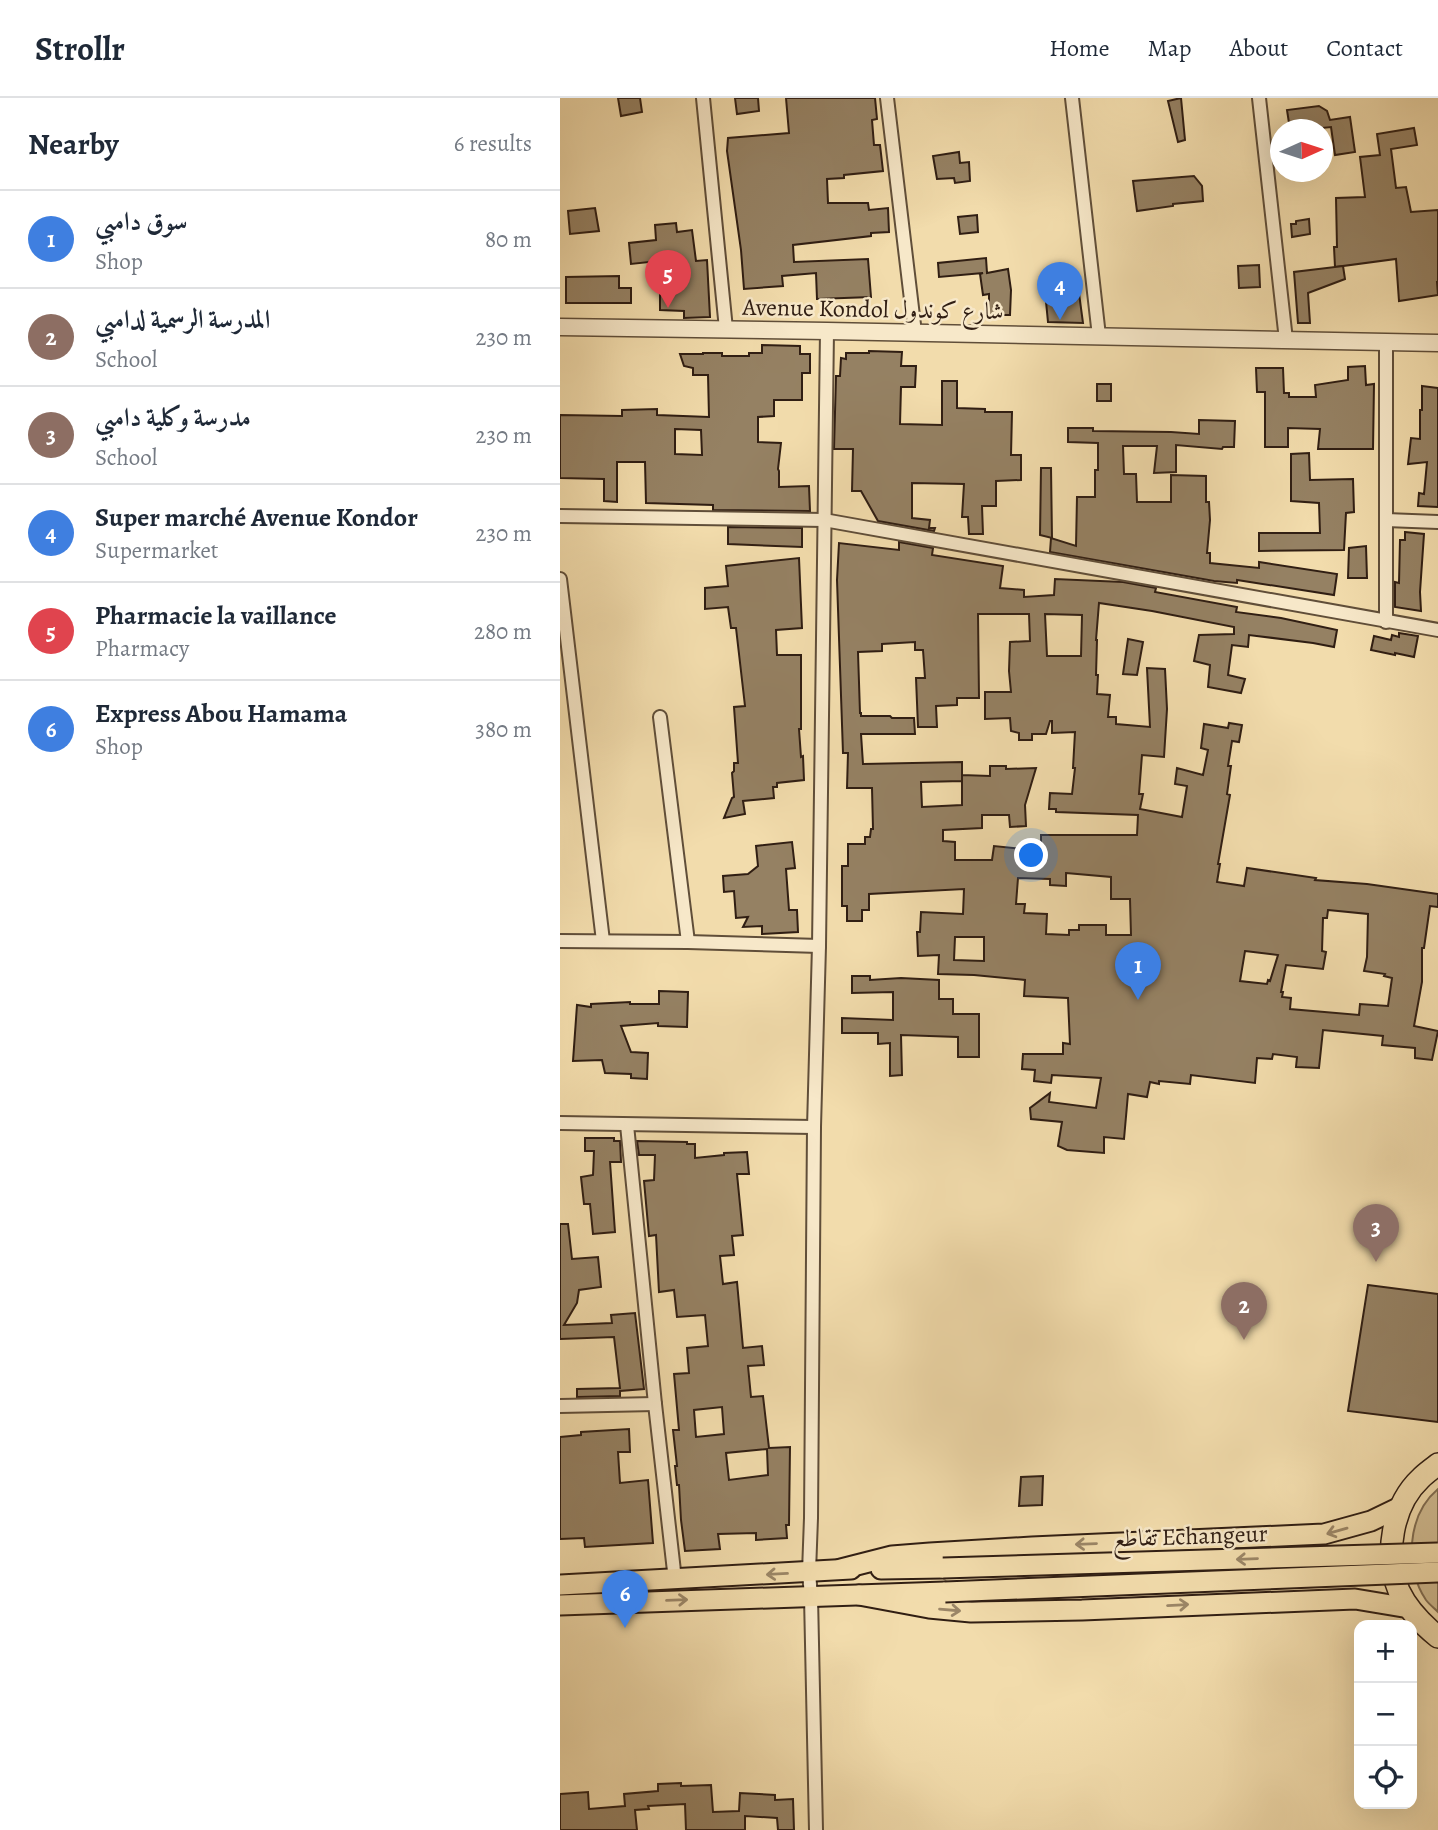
<!DOCTYPE html>
<meta charset="utf-8">
<style>
:root{--surface:#fff;--page:#f6f6f7;--text:#1f2937;--muted:#747a83;--line:#e0e1e3;--accent:#ea580c}
body{margin:0;font-family:Alegreya,Amiri,serif;background:var(--page);color:var(--text)}
.controls{position:absolute;right:21px;bottom:21px;display:grid;overflow:hidden;border-radius:14px;box-shadow:0 7px 28px #0002}
.controls button{width:63px;height:63px;display:grid;place-items:center;padding:0;border:0;border-bottom:2px solid var(--line);background:var(--surface);color:var(--text);font:35px sans-serif}
.compass{position:absolute;left:710px;top:21px;width:63px;height:63px;border-radius:50%;background:var(--surface);box-shadow:0 7px 28px #0002;rotate:87deg}
.you{position:absolute;left:472px;top:758px;width:24px;height:24px;margin:-18px;border:5px solid #fff;border-radius:50%;background:#1a73e8;box-shadow:0 0 0 10px #1a73e833}
.badge{display:grid;place-items:center;width:46px;height:46px;border-radius:50%;background:var(--accent);color:#fff;font-size:23px;font-weight:700}
.pin{position:absolute;translate:-50% -58px;filter:drop-shadow(0 2px 4px #0008)}
.pin::after{content:'';position:absolute;top:37px;width:24px;height:21px;background:inherit;clip-path:polygon(0 0,100% 0,50% 100%)}
.list{margin:0;padding:0;list-style:none}
h2{display:flex;justify-content:space-between;align-items:center;height:91px;margin:0;padding:0 28px;font-size:30px}
h2 small{font-size:23px;font-weight:400;color:var(--muted)}
.list li{display:grid;grid-template-columns:46px 1fr auto;gap:21px;align-items:center;box-sizing:border-box;height:98px;padding:0 28px;border-top:2px solid var(--line)}
.list b{display:block;font-size:26px;white-space:nowrap}
.list p{margin:0;font-size:23px;white-space:nowrap;color:var(--muted)}
.list em{font-size:23px;font-style:normal;color:var(--muted)}
.icon{flex:none;width:38px;height:38px;fill:none;stroke:currentColor;stroke-width:2;stroke-linecap:round;stroke-linejoin:round}
.map{position:relative;flex:none;width:878px;height:1732px;overflow:hidden}
header{display:flex;align-items:center;gap:42px;box-sizing:border-box;height:98px;padding:0 35px;background:var(--surface);border-bottom:2px solid var(--line)}
header strong{font-size:33px}
nav{display:flex;gap:38px;margin-inline-start:auto;font-size:24px}
main{display:flex}
aside{flex:1;background:var(--surface)}
.map>svg:first-child{display:block}
.green{fill:#d1bc92;stroke:#806d52;stroke-width:2}
.building{fill:#958163;stroke:#301e13;stroke-width:2;fill-rule:evenodd}
.lines{fill:none;stroke-linecap:round;stroke-linejoin:round}
.minor-casing{stroke:#604e39;stroke-width:16}
.tertiary-casing{stroke:#604e39;stroke-width:19}
.primary-casing{stroke:#301e13;stroke-width:23}
.trunk-casing{stroke:#301e13;stroke-width:24}
.minor{stroke:#f7e8c9;stroke-width:12}
.tertiary{stroke:#f7e8c9;stroke-width:16}
.primary{stroke:#f2dcac;stroke-width:19}
.trunk{stroke:#f2dcac;stroke-width:21}
.primary-bridge-casing{stroke:#301e13;stroke-width:23;stroke-linecap:butt}
.primary-bridge{stroke:#f2dcac;stroke-width:19}
.oneway{stroke:#9b8667}
.labels{text-anchor:middle;stroke-width:5;stroke-linejoin:round;paint-order:stroke}
.street-label{font-size:24px;fill:#301e13;stroke:#f7e8c9}
</style>
<header>
<strong>Strollr</strong>
<nav><a>Home</a><a>Map</a><a>About</a><a>Contact</a></nav>
</header>
<main>
<aside>
<h2>Nearby<small>6 results</small></h2>
<ul class="list">
<li><span class="badge" style="background:#3f7fe0">1</span><div><b>سوق دامبي</b><p>Shop</p></div><em>80 m</em></li>
<li><span class="badge" style="background:#8d6e63">2</span><div><b>المدرسة الرسمية لدامبي</b><p>School</p></div><em>230 m</em></li>
<li><span class="badge" style="background:#8d6e63">3</span><div><b>مدرسة وكلية دامبي</b><p>School</p></div><em>230 m</em></li>
<li><span class="badge" style="background:#3f7fe0">4</span><div><b>Super marché Avenue Kondor</b><p>Supermarket</p></div><em>230 m</em></li>
<li><span class="badge" style="background:#e0444e">5</span><div><b>Pharmacie la vaillance</b><p>Pharmacy</p></div><em>280 m</em></li>
<li><span class="badge" style="background:#3f7fe0">6</span><div><b>Express Abou Hamama</b><p>Shop</p></div><em>380 m</em></li>
</ul>
</aside>
<div class="map">
<svg width="878" height="1732" viewBox="0 0 878 1732">
<rect width="100%" height="100%" fill="#f2dcac"/>
<filter id="stains"><feTurbulence type="fractalNoise" baseFrequency=".00286" numOctaves="4"/><feColorMatrix values="0 0 0 0 .2 0 0 0 0 .09 0 0 0 0 .02 0 0 0 .5 -.17"/></filter>
<radialGradient id="worn" r=".72"><stop offset=".6" stop-color="#630" stop-opacity="0"/><stop offset="1" stop-color="#630" stop-opacity=".3"/></radialGradient>
<path class="green" d="M878 1391V1514C874 1510 869 1506 866 1502 844 1470 847 1417 878 1391Z"/>
<g class="building">
<polygon points="58,0 80,0 82,14 61,18"/>
<polygon points="175,0 198,0 199,13 177,16"/>
<polygon points="226,0 315,0 317,21 312,22 314,47 320,47 323,73 284,77 284,80 267,81 268,105 308,105 309,112 328,110 329,134 311,135 311,138 233,147 234,164 308,161 311,199 257,201 256,175 222,178 223,188 184,191 181,152 167,53 168,40 229,35"/>
<polygon points="621,0 625,42 618,44 608,3"/>
<polygon points="759,8 767,13 770,22 790,19 795,54 775,57 771,29 742,32 741,23 729,25 727,12"/>
<polygon points="854,30 857,47 831,51 836,90 846,89 851,114 878,112 878,184 877,184 878,197 839,203 836,161 775,169 774,149 777,149 776,100 805,99 800,59 820,57 817,36"/>
<polygon points="399,54 400,65 409,64 410,83 395,85 394,80 377,81 373,58"/>
<polygon points="634,78 642,88 643,103 613,106 613,108 577,113 573,83"/>
<polygon points="35,110 39,133 10,136 8,113"/>
<polygon points="417,117 418,134 400,136 398,119"/>
<polygon points="749,121 750,136 732,139 731,126 736,126 736,123"/>
<polygon points="116,125 117,134 132,132 136,163 147,162 150,219 124,220 124,213 100,212 100,184 98,163 71,166 69,145 96,142 95,127"/>
<polygon points="426,160 427,175 448,171 451,192 450,217 429,217 429,196 423,197 420,176 423,175 379,179 378,165"/>
<polygon points="699,167 700,189 679,190 678,168"/>
<polygon points="783,168 785,181 748,195 750,225 738,225 734,174"/>
<polygon points="59,178 59,190 71,190 71,205 6,205 6,179"/>
<polygon points="518,188 523,225 488,224 485,193"/>
<path d="M202 247 240 248V256H250V275H242V302H214V318L198 319V344L221 345 218 371 219 373V389L249 388 250 413 153 412V407L86 405 85 364H57V404L44 403V381L0 380V317L62 318V312L97 311V317L149 319 148 277H133V270L124 268 120 256H143V255H162V258H189V255H202ZM115 331 141 332 142 357 115 356Z"/>
<polygon points="309,253 342,254 341,268 356,268 355,289 341,289 340,326 382,327 382,283 397,283 397,310 425,311 425,314 452,314 451,357 461,357 461,382 436,383 436,408 422,408 423,436 409,436 408,419 402,419 404,386 352,385 352,420 370,422 369,430 375,430 374,433 318,423 301,393 292,393 293,351 274,351 276,278 280,278 281,260 286,261 286,255 309,255"/>
<polygon points="805,268 806,287 814,286 813,351 758,351 760,331 728,330 728,349 705,349 705,294 697,294 696,270 723,270 724,295 729,295 729,299 756,299 755,287 788,282 788,269"/>
<rect x="537" y="286" width="14" height="17"/>
<polygon points="862,288 878,290 878,409 858,408 859,395 864,396 867,364 848,366 851,340 860,341 860,312 862,312"/>
<polygon points="639,322 675,323 674,349 663,349 662,351 616,347 616,374 594,375 597,348 563,348 564,376 576,376 577,404 611,404 611,377 646,378 646,404 649,404 650,422 647,455 650,455 650,465 699,470 699,464 777,476 774,497 677,482 677,485 654,483 490,454 491,440 516,448 517,399 535,399 535,372 538,372 538,345 508,344 508,330 533,330 533,333 611,334 639,336"/>
<polygon points="749,355 750,382 793,381 794,414 786,415 784,452 699,453 699,435 760,435 759,405 731,403 731,356"/>
<polygon points="481,370 491,370 492,440 480,437"/>
<polygon points="168,429 242,430 242,449 168,446"/>
<polygon points="845,434 864,436 860,494 861,513 835,509 835,484 839,485 840,442 845,442"/>
<path d="M339 444 373 450 372 457 443 468 440 490 464 492V499L494 497 495 481 563 484 596 490 595 494 677 509 676 514 721 520 777 532 774 549 753 545 689 537 688 549 672 547 668 577 685 581 681 595 648 589 650 567 634 563 639 537 674 536V529L592 513 539 505 536 542H537L536 577H538L537 596 550 597 548 619H556V626L590 629 587 570 605 571 607 611 604 659 582 657 579 696H583L580 711 622 719 627 688 615 686 617 670 643 677 648 652 641 650 644 626 668 630 669 625 682 627 679 644 672 643 668 668H671L667 696 670 697 658 766H660L657 784 684 788 687 770 756 780 755 782 807 786 878 796V809L870 808 864 850H862V884L854 928 878 933 872 962 855 960V950L822 947 823 938 763 932 759 970 736 969 737 959 713 956 712 961 697 960 695 985 631 977 630 986 599 983V986L590 984 587 999 568 996 564 1041 544 1039V1055L507 1052 498 1048 502 1024 471 1021 470 1010 490 995 489 1004 536 1010 541 980 492 977 491 985 474 983 475 972 462 971 463 956H503V945L510 946 508 900 464 898 465 882 414 877 378 876 379 857 358 858 357 834H360L361 814 403 816 404 791 309 796V812H302V823H287V808H282V768H288V746H305V739H310L311 731H313L312 690H287L288 655H283L277 482 279 445 339 452ZM418 516H469L470 543 450 544 449 573 451 594H425V621L450 620 451 633 459 635V642H472V636H486L490 623H492V635L515 634 513 670H515L512 696 490 695 489 711H496V714L578 717 577 737H481V753L434 748 432 762H395V744L383 743V732L422 730V717H449L450 729 466 728 465 707 476 670 446 671V668H430V678L402 677V707L362 709 361 684 402 683V664L303 666 301 636H355L354 620H332L330 618H301V615H300L298 554 322 553V546L355 544V552H363L365 580H356L358 629H377L376 608 397 607V600H419ZM485 516 522 517 521 558H487ZM506 775 551 779V801H570L571 837H546V827H519V832H509V837L486 836 487 816 464 815 465 806H456L458 780 490 781V787L506 788ZM768 812 808 816 807 859 804 873 825 876 824 878 832 880 828 908 800 906 799 917 730 911 731 900 722 899 723 894H721L726 867 763 871 766 854 762 853 763 820H767ZM395 839H424V863L394 862ZM685 853 718 857 710 883 708 882 707 886 680 883Z"/>
<polygon points="806,448 807,480 788,480 789,450"/>
<polygon points="239,460 242,530 216,532 217,557 241,557 241,631 239,631 241,659 243,658 244,682 217,685 217,689 213,689 214,700 183,703 185,716 164,720 172,700 174,699 172,675 174,673 174,665 178,665 174,609 185,608 176,530 171,530 168,509 145,511 145,490 168,488 166,468"/>
<polygon points="839,535 858,538 854,559 835,555 835,557 811,552 814,538 831,542 832,537 839,539"/>
<polygon points="568,541 583,544 577,577 563,576"/>
<polygon points="232,744 235,770 226,771 229,812 237,812 238,834 202,836 202,828 183,829 188,819 176,820 174,793 164,794 163,778 188,776 198,768 196,748"/>
<polygon points="292,878 310,878 310,882 341,880 379,882 379,901 393,901 393,916 419,916 419,959 398,959 398,939 341,937 342,977 330,978 330,945 318,946 318,935 282,935 282,920 333,922 333,894 292,895"/>
<polygon points="99,893 128,894 127,929 98,928 98,925 61,928 71,954 88,955 87,981 71,980 71,976 45,975 42,962 13,963 17,907 31,909 31,906 70,904 70,906 99,906"/>
<polygon points="25,1040 54,1040 54,1043 60,1043 61,1064 50,1064 55,1134 33,1136 30,1106 24,1106 21,1079 33,1077 34,1053 25,1053"/>
<path d="M77 1043 127 1044V1046H135V1060L164 1057V1055L187 1054 189 1076H177L183 1137 172 1138 174 1157 160 1158 163 1186 177 1184 183 1250 202 1248 204 1267 188 1268 191 1299 203 1298 209 1350 230 1349 229 1427H226L227 1440 196 1442V1435L158 1436 160 1451 125 1453 121 1422 119 1387H117L115 1368H117L113 1332H119L114 1276 129 1275 127 1250 148 1248 145 1217 117 1219 114 1192 99 1194 96 1137 89 1138 84 1083 94 1082 95 1057H79ZM162 1309 164 1336 136 1339 134 1312ZM207 1351 208 1377 169 1382 166 1355Z"/>
<polygon points="0,1126 8,1126 12,1161 38,1159 41,1189 19,1192 17,1205 4,1227 52,1225 51,1217 75,1215 84,1291 60,1293 60,1298 17,1299 17,1291 60,1290 54,1239 0,1241"/>
<polygon points="808,1187 878,1196 878,1324 788,1313"/>
<polygon points="69,1331 70,1354 58,1354 60,1385 88,1382 93,1445 25,1449 24,1440 0,1441 0,1339 21,1337 21,1334"/>
<polygon points="483,1378 482,1407 459,1408 461,1379"/>
<polygon points="121,1685 121,1688 151,1687 153,1714 179,1713 180,1695 215,1697 215,1702 233,1701 234,1732 218,1732 217,1720 185,1718 185,1732 126,1732 125,1706 88,1708 89,1711 75,1712 77,1732 0,1732 0,1696 28,1694 29,1711 65,1708 64,1696 98,1693 98,1686"/>
</g>
<g class="lines">
<g class="minor-casing">
<g id="minor">
<polyline points="143,0 166,231"/>
<polyline points="327,0 355,235"/>
<polyline points="512,0 539,238"/>
<polyline points="699,0 726,242"/>
<polyline points="0,418 264,422 878,532"/>
<polyline points="826,422 878,424"/>
<polyline points="0,481 43,843"/>
<polyline points="826,524 826,244"/>
<polyline points="100,619 128,844"/>
<polyline points="0,843 128,844 259,848"/>
<polyline points="0,1025 254,1029"/>
<polyline points="67,1027 95,1306 115,1482"/>
<polyline points="0,1308 95,1306"/>
<polyline points="256,1732 251,1499 249,1474 251,1420 254,1029 259,848 267,233"/>
</g>
</g>
<g class="tertiary-casing">
<polyline id="tertiary" points="0,229 267,233 878,245"/>
</g>
<g class="primary-casing">
<g id="primary">
<polyline points="281,1471 332,1458 370,1455 472,1449 764,1436 811,1423 840,1409"/>
<polyline points="321,1471 383,1470"/>
<polyline points="0,1487 291,1471"/>
<polyline points="299,1497 369,1510 411,1514 522,1512 795,1501 849,1510"/>
<polyline points="0,1507 385,1494"/>
</g>
</g>
<g class="trunk-casing">
<path id="trunk" d="M878 1366C872 1371 866 1375 861 1380 832 1407 824 1457 839 1493 848 1512 862 1526 878 1539"/>
</g>
<use href="#minor" class="minor"/>
<use href="#tertiary" class="tertiary"/>
<use href="#primary" class="primary"/>
<use href="#trunk" class="trunk"/>
<g class="primary-bridge-casing">
<g id="primary-bridge">
<polyline points="383,1470 878,1455"/>
<polyline points="385,1494 878,1474"/>
</g>
</g>
<use href="#primary-bridge" class="primary-bridge"/>
</g>
<defs><path id="oneway-shaft" d="M-6 0H5M1.5-3L5.5 0L1.5 3" fill="none" stroke-width="1.6" stroke-linecap="round" stroke-linejoin="round" transform="scale(1.75)"/></defs>
<g class="oneway">
<use href="#oneway-shaft" transform="translate(777 1433) rotate(164)"/>
<use href="#oneway-shaft" transform="translate(526 1446) rotate(178)"/>
<use href="#oneway-shaft" transform="translate(687 1461) rotate(178)"/>
<use href="#oneway-shaft" transform="translate(217 1476) rotate(177)"/>
<use href="#oneway-shaft" transform="translate(117 1502) rotate(-2)"/>
<use href="#oneway-shaft" transform="translate(618 1507) rotate(-3)"/>
<use href="#oneway-shaft" transform="translate(390 1512) rotate(5)"/>
</g>
<g class="labels">
<g class="street-label">
<text transform="translate(313 211) rotate(1)" y="8">Avenue Kondol شارع كوندول</text>
<text transform="translate(630 1438) rotate(-2)" y="8">تقاطع Echangeur</text>
</g>
</g>
<rect width="100%" height="100%" filter="url(#stains)"/>
<rect width="100%" height="100%" fill="url(#worn)"/>
</svg>
<div class="controls">
<button>+</button>
<button>−</button>
<button><svg class="icon" aria-label="locate" viewBox="0 0 24 24"><circle cx="12" cy="12" r="6"/><path d="M12 2v4M12 18v4M2 12h4M18 12h4"/></svg></button>
</div>
<svg class="compass" viewBox="-18 -18 36 36"><path d="M0-13l5 13h-10z" fill="#e53935"/><path d="M0 13l5-13h-10z" fill="#747a83"/></svg>
<div class="you"></div>
<div class="pin badge" style="left:578px;top:902px;background:#3f7fe0">1</div>
<div class="pin badge" style="left:684px;top:1242px;background:#8d6e63">2</div>
<div class="pin badge" style="left:816px;top:1164px;background:#8d6e63">3</div>
<div class="pin badge" style="left:500px;top:222px;background:#3f7fe0">4</div>
<div class="pin badge" style="left:108px;top:210px;background:#e0444e">5</div>
<div class="pin badge" style="left:65px;top:1530px;background:#3f7fe0">6</div>
</div>
</main>
